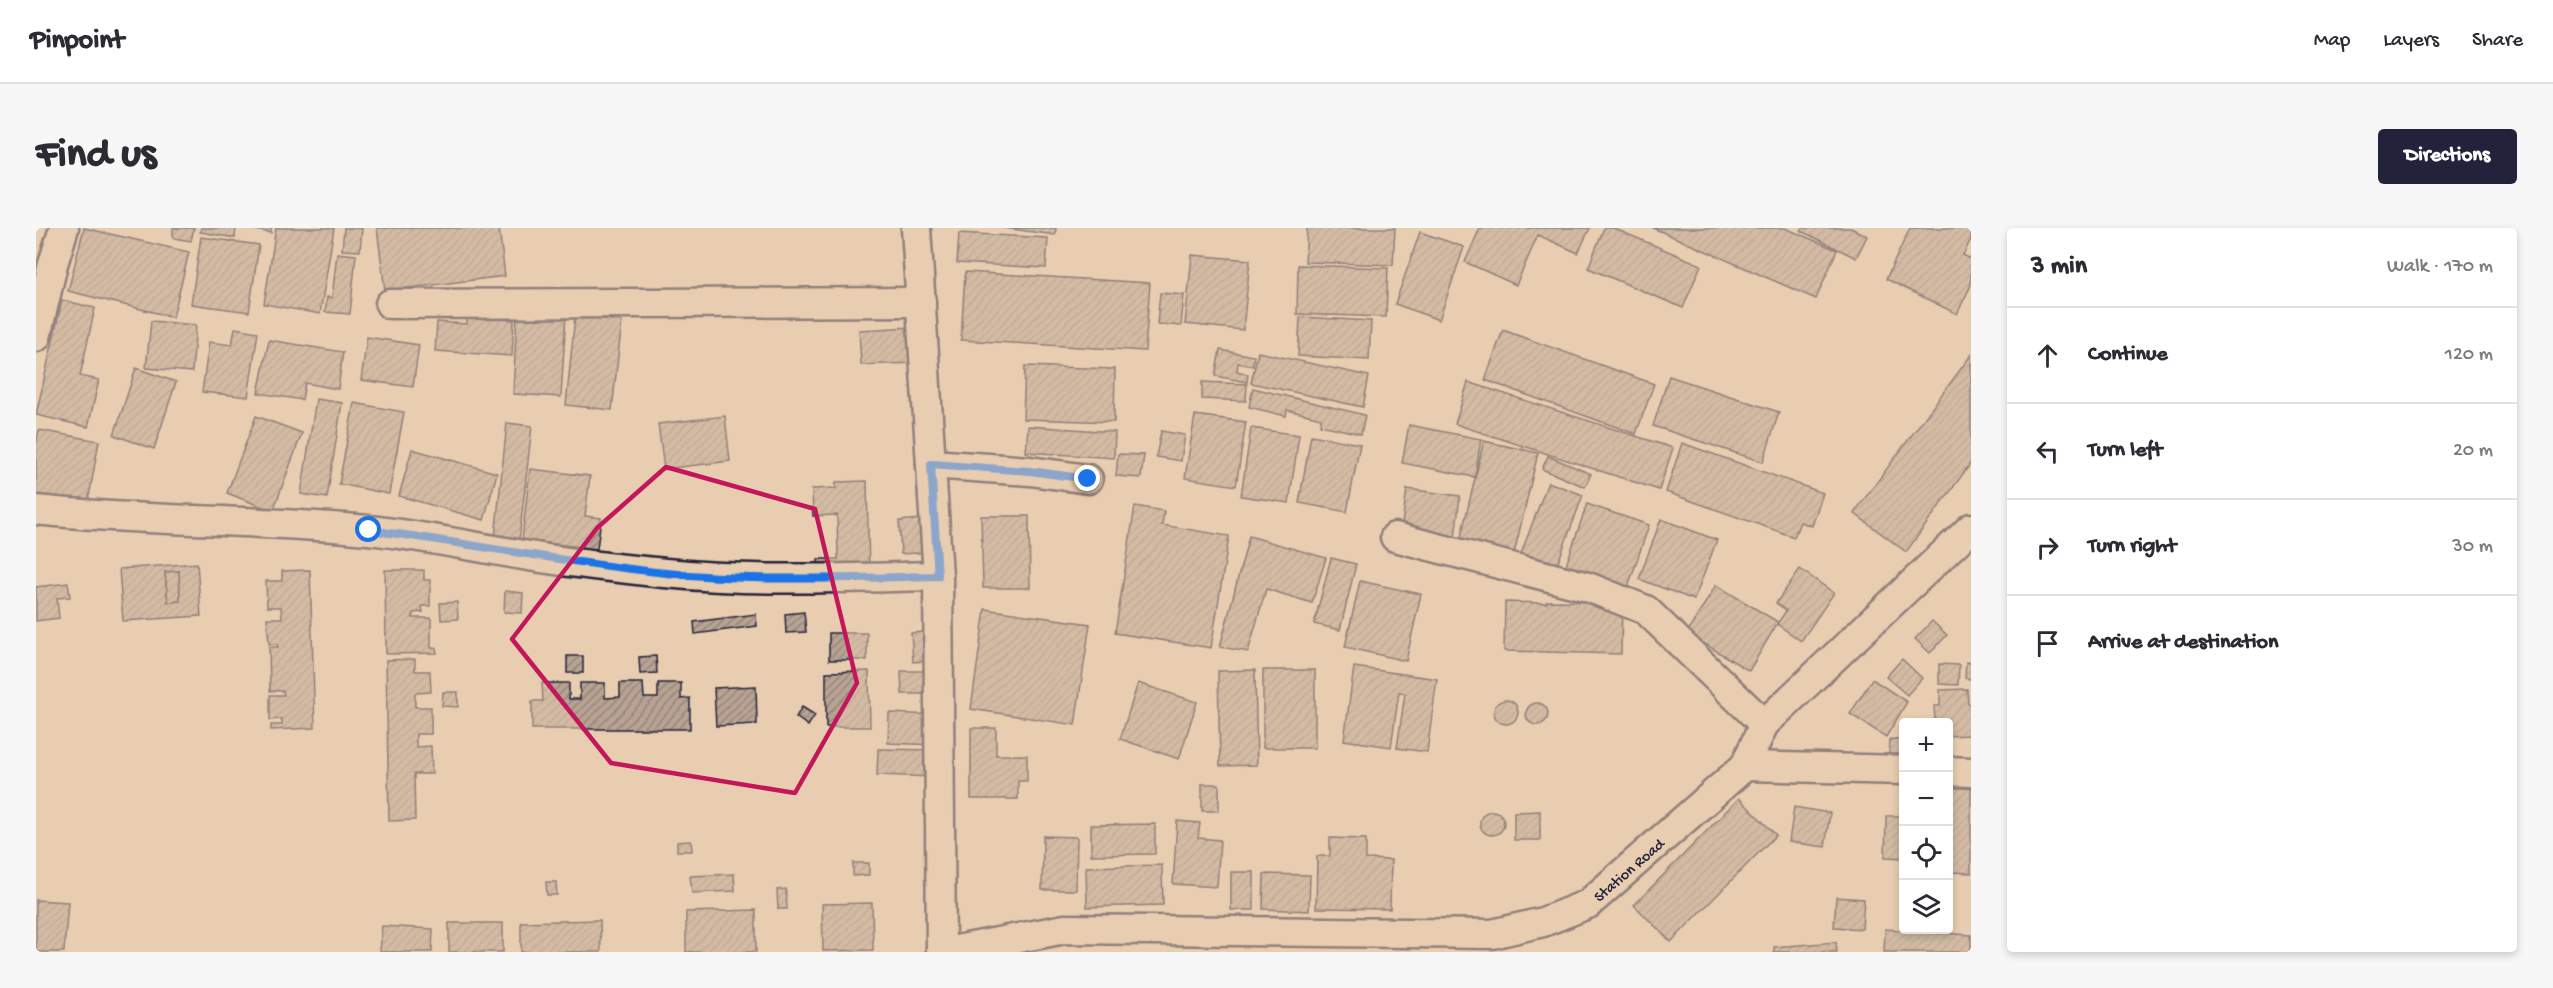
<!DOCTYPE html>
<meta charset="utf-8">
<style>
:root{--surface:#fff;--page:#f7f7f7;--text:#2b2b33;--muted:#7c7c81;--line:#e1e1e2;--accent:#22223b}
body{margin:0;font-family:"Gochi Hand",sans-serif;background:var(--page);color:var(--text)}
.controls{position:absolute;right:18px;bottom:18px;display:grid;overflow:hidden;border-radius:6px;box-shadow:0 3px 9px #0003}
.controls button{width:54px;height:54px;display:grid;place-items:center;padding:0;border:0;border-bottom:2px solid var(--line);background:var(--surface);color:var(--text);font:30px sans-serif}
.stop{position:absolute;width:18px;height:18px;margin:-14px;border:4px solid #1a73e8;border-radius:50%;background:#fff}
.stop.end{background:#1a73e8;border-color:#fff;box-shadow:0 2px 6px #0008}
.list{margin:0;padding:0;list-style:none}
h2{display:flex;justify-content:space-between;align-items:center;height:78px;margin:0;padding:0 24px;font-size:26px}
h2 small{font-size:20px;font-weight:400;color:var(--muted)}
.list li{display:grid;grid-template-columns:39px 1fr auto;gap:18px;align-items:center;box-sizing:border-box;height:96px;padding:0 24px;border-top:2px solid var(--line)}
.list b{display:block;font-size:22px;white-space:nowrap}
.list em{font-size:20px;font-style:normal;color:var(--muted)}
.icon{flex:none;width:33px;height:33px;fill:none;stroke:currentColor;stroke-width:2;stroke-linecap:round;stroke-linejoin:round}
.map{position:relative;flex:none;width:1935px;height:724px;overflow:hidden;border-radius:6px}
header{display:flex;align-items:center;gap:36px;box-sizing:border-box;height:84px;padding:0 30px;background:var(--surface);border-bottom:2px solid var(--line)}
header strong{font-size:28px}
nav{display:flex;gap:33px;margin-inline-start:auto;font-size:21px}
.intro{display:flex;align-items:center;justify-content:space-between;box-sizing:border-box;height:144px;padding:0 36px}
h1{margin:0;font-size:42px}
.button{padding:15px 27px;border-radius:6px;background:var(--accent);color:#fff;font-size:21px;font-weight:700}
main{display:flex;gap:36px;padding:0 36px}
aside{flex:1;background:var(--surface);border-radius:6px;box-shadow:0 3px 9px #0003}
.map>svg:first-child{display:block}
.building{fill:url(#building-hatch);stroke:#22223b;stroke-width:1.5;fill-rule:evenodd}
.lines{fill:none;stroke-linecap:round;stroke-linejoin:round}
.street-casing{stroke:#22223b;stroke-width:33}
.street{stroke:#e9cdb0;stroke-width:28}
.route{stroke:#1a73e8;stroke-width:8}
.marked{fill:none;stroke:#c2185b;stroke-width:4.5;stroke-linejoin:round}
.labels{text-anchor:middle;stroke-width:5;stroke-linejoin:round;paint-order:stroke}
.street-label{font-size:16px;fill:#22223b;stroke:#e9cdb0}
</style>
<header>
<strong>Pinpoint</strong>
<nav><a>Map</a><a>Layers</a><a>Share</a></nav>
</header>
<div class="intro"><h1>Find us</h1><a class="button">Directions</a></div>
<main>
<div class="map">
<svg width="1935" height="724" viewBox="0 0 1935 724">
<defs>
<pattern id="building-hatch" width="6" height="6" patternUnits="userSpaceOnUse" patternTransform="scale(1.5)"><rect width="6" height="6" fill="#b8a393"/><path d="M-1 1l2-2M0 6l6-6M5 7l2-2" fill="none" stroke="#958479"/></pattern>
</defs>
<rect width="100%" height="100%" fill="#e9cdb0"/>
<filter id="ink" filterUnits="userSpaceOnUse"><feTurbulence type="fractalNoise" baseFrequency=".0167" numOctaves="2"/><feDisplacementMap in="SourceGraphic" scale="12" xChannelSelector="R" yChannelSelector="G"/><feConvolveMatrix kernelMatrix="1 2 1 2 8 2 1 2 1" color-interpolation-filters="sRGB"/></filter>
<g filter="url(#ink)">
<g class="building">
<polygon points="48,0 153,24 137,89 32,63"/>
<polygon points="137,0 158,0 155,13 137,10"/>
<polygon points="165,0 200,0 199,10 164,4"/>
<polygon points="210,0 235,0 235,5"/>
<polygon points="240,0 298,0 284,86 228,76"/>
<polygon points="308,0 326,0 324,23 306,22"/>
<polygon points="341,0 463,0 469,48 349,63"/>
<polygon points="967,0 1020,0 1019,7"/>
<polygon points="1271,0 1359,0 1357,37 1269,34"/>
<polygon points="1444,0 1554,0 1542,25 1502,7 1480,57 1429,34"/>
<polygon points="1568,0 1577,0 1665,37 1647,80 1552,40"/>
<polygon points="1617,0 1749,0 1801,22 1780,71"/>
<polygon points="1767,0 1815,0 1831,8 1820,30 1765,3"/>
<polygon points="1874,0 1935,0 1935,11 1927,27 1935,31 1935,57 1921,86 1850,51"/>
<polygon points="1384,4 1428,19 1403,92 1359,76"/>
<polygon points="923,5 1012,10 1010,40 921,35"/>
<polygon points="165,9 223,17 213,84 155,76"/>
<polygon points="301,25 320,27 314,86 289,84 291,69 296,70"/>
<polygon points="1156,27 1214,32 1207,102 1149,96"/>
<polygon points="1262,37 1352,40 1350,89 1261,86"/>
<polygon points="929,44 1114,55 1109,123 925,112"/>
<polygon points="1124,65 1148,67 1145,98 1121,96"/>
<polygon points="26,72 59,80 44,148 63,152 52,199 0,187"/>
<polygon points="481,85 530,87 525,169 477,166"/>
<polygon points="539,88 586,93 576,182 530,177"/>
<polygon points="431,89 478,92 476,128 399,123 401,94 431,96"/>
<polygon points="1264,89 1335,93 1333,132 1262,128"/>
<polygon points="115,93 160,97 156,144 110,140"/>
<polygon points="876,99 879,135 825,137 823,102"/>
<polygon points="199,100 222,104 212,169 166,164 173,114 196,117"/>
<polygon points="1467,102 1618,156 1600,206 1449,152"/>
<polygon points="331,109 383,117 377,159 325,152"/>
<polygon points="233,112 307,124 302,161 269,155 266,172 222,165"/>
<polygon points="1184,122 1218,128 1217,138 1202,135 1201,143 1212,146 1211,154 1179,148"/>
<polygon points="1222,124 1333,148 1327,179 1215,155"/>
<polygon points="1935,127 1935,235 1870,324 1818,285"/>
<polygon points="989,138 1079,141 1078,194 987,191"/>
<polygon points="100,140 140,154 118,221 78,207"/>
<polygon points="1633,148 1743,184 1727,234 1617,198"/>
<polygon points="1166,154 1211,156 1210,173 1166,171"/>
<polygon points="1432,154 1637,220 1623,262 1419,196"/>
<polygon points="1217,160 1329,187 1325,206 1284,197 1285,190 1251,182 1250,188 1213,179"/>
<polygon points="280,171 306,175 291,270 265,266"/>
<polygon points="318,175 368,184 353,266 303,256"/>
<polygon points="1159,187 1210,194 1200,258 1149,250"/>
<polygon points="220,188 266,205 237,283 191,265"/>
<polygon points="689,188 694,233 628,241 622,196"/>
<polygon points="471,195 496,198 483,312 459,309"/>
<polygon points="1373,197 1445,211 1439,249 1366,235"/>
<polygon points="992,198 1079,204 1078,230 990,224"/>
<polygon points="1215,200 1263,207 1253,275 1205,268"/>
<polygon points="3,202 63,213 51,280 0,271 0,217"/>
<polygon points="1125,203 1149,207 1145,233 1120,229"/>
<polygon points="1275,207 1324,216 1311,284 1263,275"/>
<polygon points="1448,213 1502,225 1476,334 1422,321"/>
<polygon points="1646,215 1787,265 1776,298 1764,294 1758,309 1630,264"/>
<polygon points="376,221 461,245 448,292 363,268"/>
<polygon points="1082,226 1108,227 1105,250 1080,248"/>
<polygon points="1512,228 1555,246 1549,259 1506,241"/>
<polygon points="494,241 554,248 549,288 565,290 561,321 486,312"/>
<polygon points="831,253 833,347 782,348 782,331 802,331 801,287 777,288 776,261 800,260 800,254"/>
<polygon points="1512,254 1547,267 1518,345 1483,331"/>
<polygon points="1371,261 1424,268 1418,318 1364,309"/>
<polygon points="1551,276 1613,297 1592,359 1530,337"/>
<polygon points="1099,278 1128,283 1126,297 1193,308 1175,420 1079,405"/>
<polygon points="945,288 993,288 994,360 947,360"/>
<polygon points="886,291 896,324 865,326 863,293"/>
<polygon points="1625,291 1681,312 1658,372 1603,351"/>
<polygon points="1213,308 1290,330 1276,375 1230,361 1212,424 1184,419"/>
<polygon points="1295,330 1320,336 1304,402 1278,396"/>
<path d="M161 335 165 388 87 393 83 341ZM143 343 144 373 132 374 129 344Z"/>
<polygon points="1764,341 1798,365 1765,413 1741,396 1750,383 1740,375"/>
<polygon points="274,342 279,500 235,502 235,497 246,497 246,491 234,492 234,467 248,467 247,463 234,463 233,419 242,419 241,416 233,416 231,390 246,390 245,379 231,379 230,353 246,353 246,343"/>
<polygon points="349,342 388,342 388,352 394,352 394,378 386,378 387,384 377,385 377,390 395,390 395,420 400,420 401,425 350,426"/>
<polygon points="143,343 144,373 132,374 129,344"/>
<polygon points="1324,353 1385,366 1370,433 1309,419"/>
<polygon points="32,355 34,369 21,370 23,390 0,393 0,359"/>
<polygon points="1680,357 1742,394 1713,443 1651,405"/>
<polygon points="469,363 487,365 486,385 468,384"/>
<polygon points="1511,373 1586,374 1585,426 1468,423 1469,374 1511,375"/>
<polygon points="421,374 422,391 405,392 404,375"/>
<polygon points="949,381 1054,396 1039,497 935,481"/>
<polygon points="768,384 770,404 750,405 749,386"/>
<polygon points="720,386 721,398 659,406 658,394"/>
<polygon points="1896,393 1911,407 1894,425 1879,411"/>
<polygon points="899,403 901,432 877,434 875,405"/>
<rect x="793" y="405" width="38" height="27"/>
<rect x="531" y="428" width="16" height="17"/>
<polygon points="620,428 621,445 604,446 603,429"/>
<polygon points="379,431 379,443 394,443 395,464 379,465 379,479 395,479 395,506 380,506 380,519 395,518 396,546 378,546 379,592 353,593 350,432"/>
<polygon points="1866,431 1886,450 1871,467 1850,449"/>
<polygon points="1930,434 1935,435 1935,451 1929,450"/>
<polygon points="1903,436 1923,437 1922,457 1903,456"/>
<polygon points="1318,439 1401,451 1391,524 1361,520 1369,465 1363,464 1355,519 1308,512"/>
<polygon points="1219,442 1221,537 1184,538 1182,443"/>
<rect x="1227" y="442" width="52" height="78"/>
<polygon points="833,443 834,499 790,499 790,444"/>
<polygon points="865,443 896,443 896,466 866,466"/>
<polygon points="1836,451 1871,474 1850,509 1814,486"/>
<polygon points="506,455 533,455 533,471 544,471 544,455 569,455 569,470 584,469 584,455 607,455 608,470 622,470 622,455 645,455 645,471 654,470 654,501 496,501 496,473 507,473"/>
<polygon points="1102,455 1161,474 1143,531 1084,511"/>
<polygon points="720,458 721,496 680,498 678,460"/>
<polygon points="1931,461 1932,476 1935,476 1935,507 1912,508 1912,494 1899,494 1898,478 1904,478 1904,462"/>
<polygon points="407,464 422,464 422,479 406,478"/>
<circle cx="1470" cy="484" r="12"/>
<circle cx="1501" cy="486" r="11"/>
<polygon points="766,479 779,487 772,498 760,489"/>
<polygon points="853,485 901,487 900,517 852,515"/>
<polygon points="935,500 960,500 960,527 991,527 991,553 982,553 982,571 935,571"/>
<polygon points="1854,511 1868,512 1868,538 1852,537"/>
<polygon points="842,521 900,522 899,549 841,547"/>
<rect x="1166" y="556" width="17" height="27"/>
<polygon points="1912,560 1935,560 1935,645 1912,644"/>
<polygon points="1703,570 1740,607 1635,714 1598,677"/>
<polygon points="1758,579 1794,585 1789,619 1753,614"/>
<circle cx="1456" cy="595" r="12"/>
<polygon points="1504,583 1504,612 1478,612 1478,584"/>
<polygon points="1850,588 1868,588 1868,630 1849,629"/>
<polygon points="1141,593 1164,595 1162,610 1184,612 1181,659 1137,656"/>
<polygon points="1119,596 1119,626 1055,627 1055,597"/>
<polygon points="1007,608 1041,609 1040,662 1006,662"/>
<polygon points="1294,610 1330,611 1330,631 1355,632 1354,681 1280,680 1281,628 1294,628"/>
<polygon points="655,613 656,623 641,623 641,614"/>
<polygon points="817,635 833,635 833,647 817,648"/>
<polygon points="1126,637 1127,677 1051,679 1050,639"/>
<rect x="1195" y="644" width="23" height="38"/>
<polygon points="698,646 699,663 656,665 654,648"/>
<polygon points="1228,646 1274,647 1273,683 1227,681"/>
<polygon points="510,654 520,654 521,667 511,667"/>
<polygon points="750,661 751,681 742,681 741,662"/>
<polygon points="1800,669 1828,671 1826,701 1798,699"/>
<polygon points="0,672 32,674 28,724 0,724"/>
<polygon points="836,675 837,722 787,723 786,676"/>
<polygon points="720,682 720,724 650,724 650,684"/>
<polygon points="564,692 565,724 485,724 485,694"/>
<rect x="413" y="695" width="54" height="29"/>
<polygon points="346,698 397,701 396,724 344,724"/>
<polygon points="1849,701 1935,707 1935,724 1848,724"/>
<polygon points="1800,714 1801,724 1738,724 1738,719"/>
</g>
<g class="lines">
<g class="street-casing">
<g id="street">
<polyline points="880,0 902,348 905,724"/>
<polyline points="354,76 885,74"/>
<polyline points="0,109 17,36 28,0"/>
<polyline points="895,236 994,243 1052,251"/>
<path d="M0 282C110 294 221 291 332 302 392 308 451 322 512 331 550 337 590 341 629 345 720 354 811 350 902 348"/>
<polyline points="1359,309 1552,359 1610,382 1728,496"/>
<polyline points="1709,538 1868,542"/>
<polyline points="1912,543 1935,544"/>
<polyline points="910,724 1029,701 1456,706 1507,694 1552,676 1709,538 1728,496 1935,300"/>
</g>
</g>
<use href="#street" class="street"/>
</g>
</g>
<g class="lines" filter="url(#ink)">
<path class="route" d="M333 302C432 315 530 335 630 345 721 354 811 350 902 348L895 236 994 243 1052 251"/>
</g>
<path d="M0 0H1935V724H0ZM630 239 779 281 821 455 759 565 575 535 476 411 561 300Z" fill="#e9cdb0" fill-opacity=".55" fill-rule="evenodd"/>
<path class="marked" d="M630 239 779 281 821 455 759 565 575 535 476 411 561 300Z"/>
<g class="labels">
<g class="street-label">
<text transform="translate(1592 641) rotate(-41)" y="6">Station Road</text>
</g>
</g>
</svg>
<div class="controls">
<button>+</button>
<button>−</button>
<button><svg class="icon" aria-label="locate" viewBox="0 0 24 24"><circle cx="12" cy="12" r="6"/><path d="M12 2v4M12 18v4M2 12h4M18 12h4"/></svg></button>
<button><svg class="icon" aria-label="layers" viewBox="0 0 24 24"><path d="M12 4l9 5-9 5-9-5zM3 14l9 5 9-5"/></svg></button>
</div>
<div class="stop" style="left:333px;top:302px"></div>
<div class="stop end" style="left:1052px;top:251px"></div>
</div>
<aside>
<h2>3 min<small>Walk · 170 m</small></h2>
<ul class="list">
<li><svg class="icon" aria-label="ahead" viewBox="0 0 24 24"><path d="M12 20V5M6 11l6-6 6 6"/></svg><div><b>Continue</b></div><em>120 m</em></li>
<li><svg class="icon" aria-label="left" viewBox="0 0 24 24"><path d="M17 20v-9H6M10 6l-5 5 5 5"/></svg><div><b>Turn left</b></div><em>20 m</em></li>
<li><svg class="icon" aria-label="right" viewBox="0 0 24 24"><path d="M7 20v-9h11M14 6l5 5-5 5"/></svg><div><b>Turn right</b></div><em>30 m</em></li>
<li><svg class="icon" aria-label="arrive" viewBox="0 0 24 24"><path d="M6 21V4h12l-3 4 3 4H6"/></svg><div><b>Arrive at destination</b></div></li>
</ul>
</aside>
</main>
